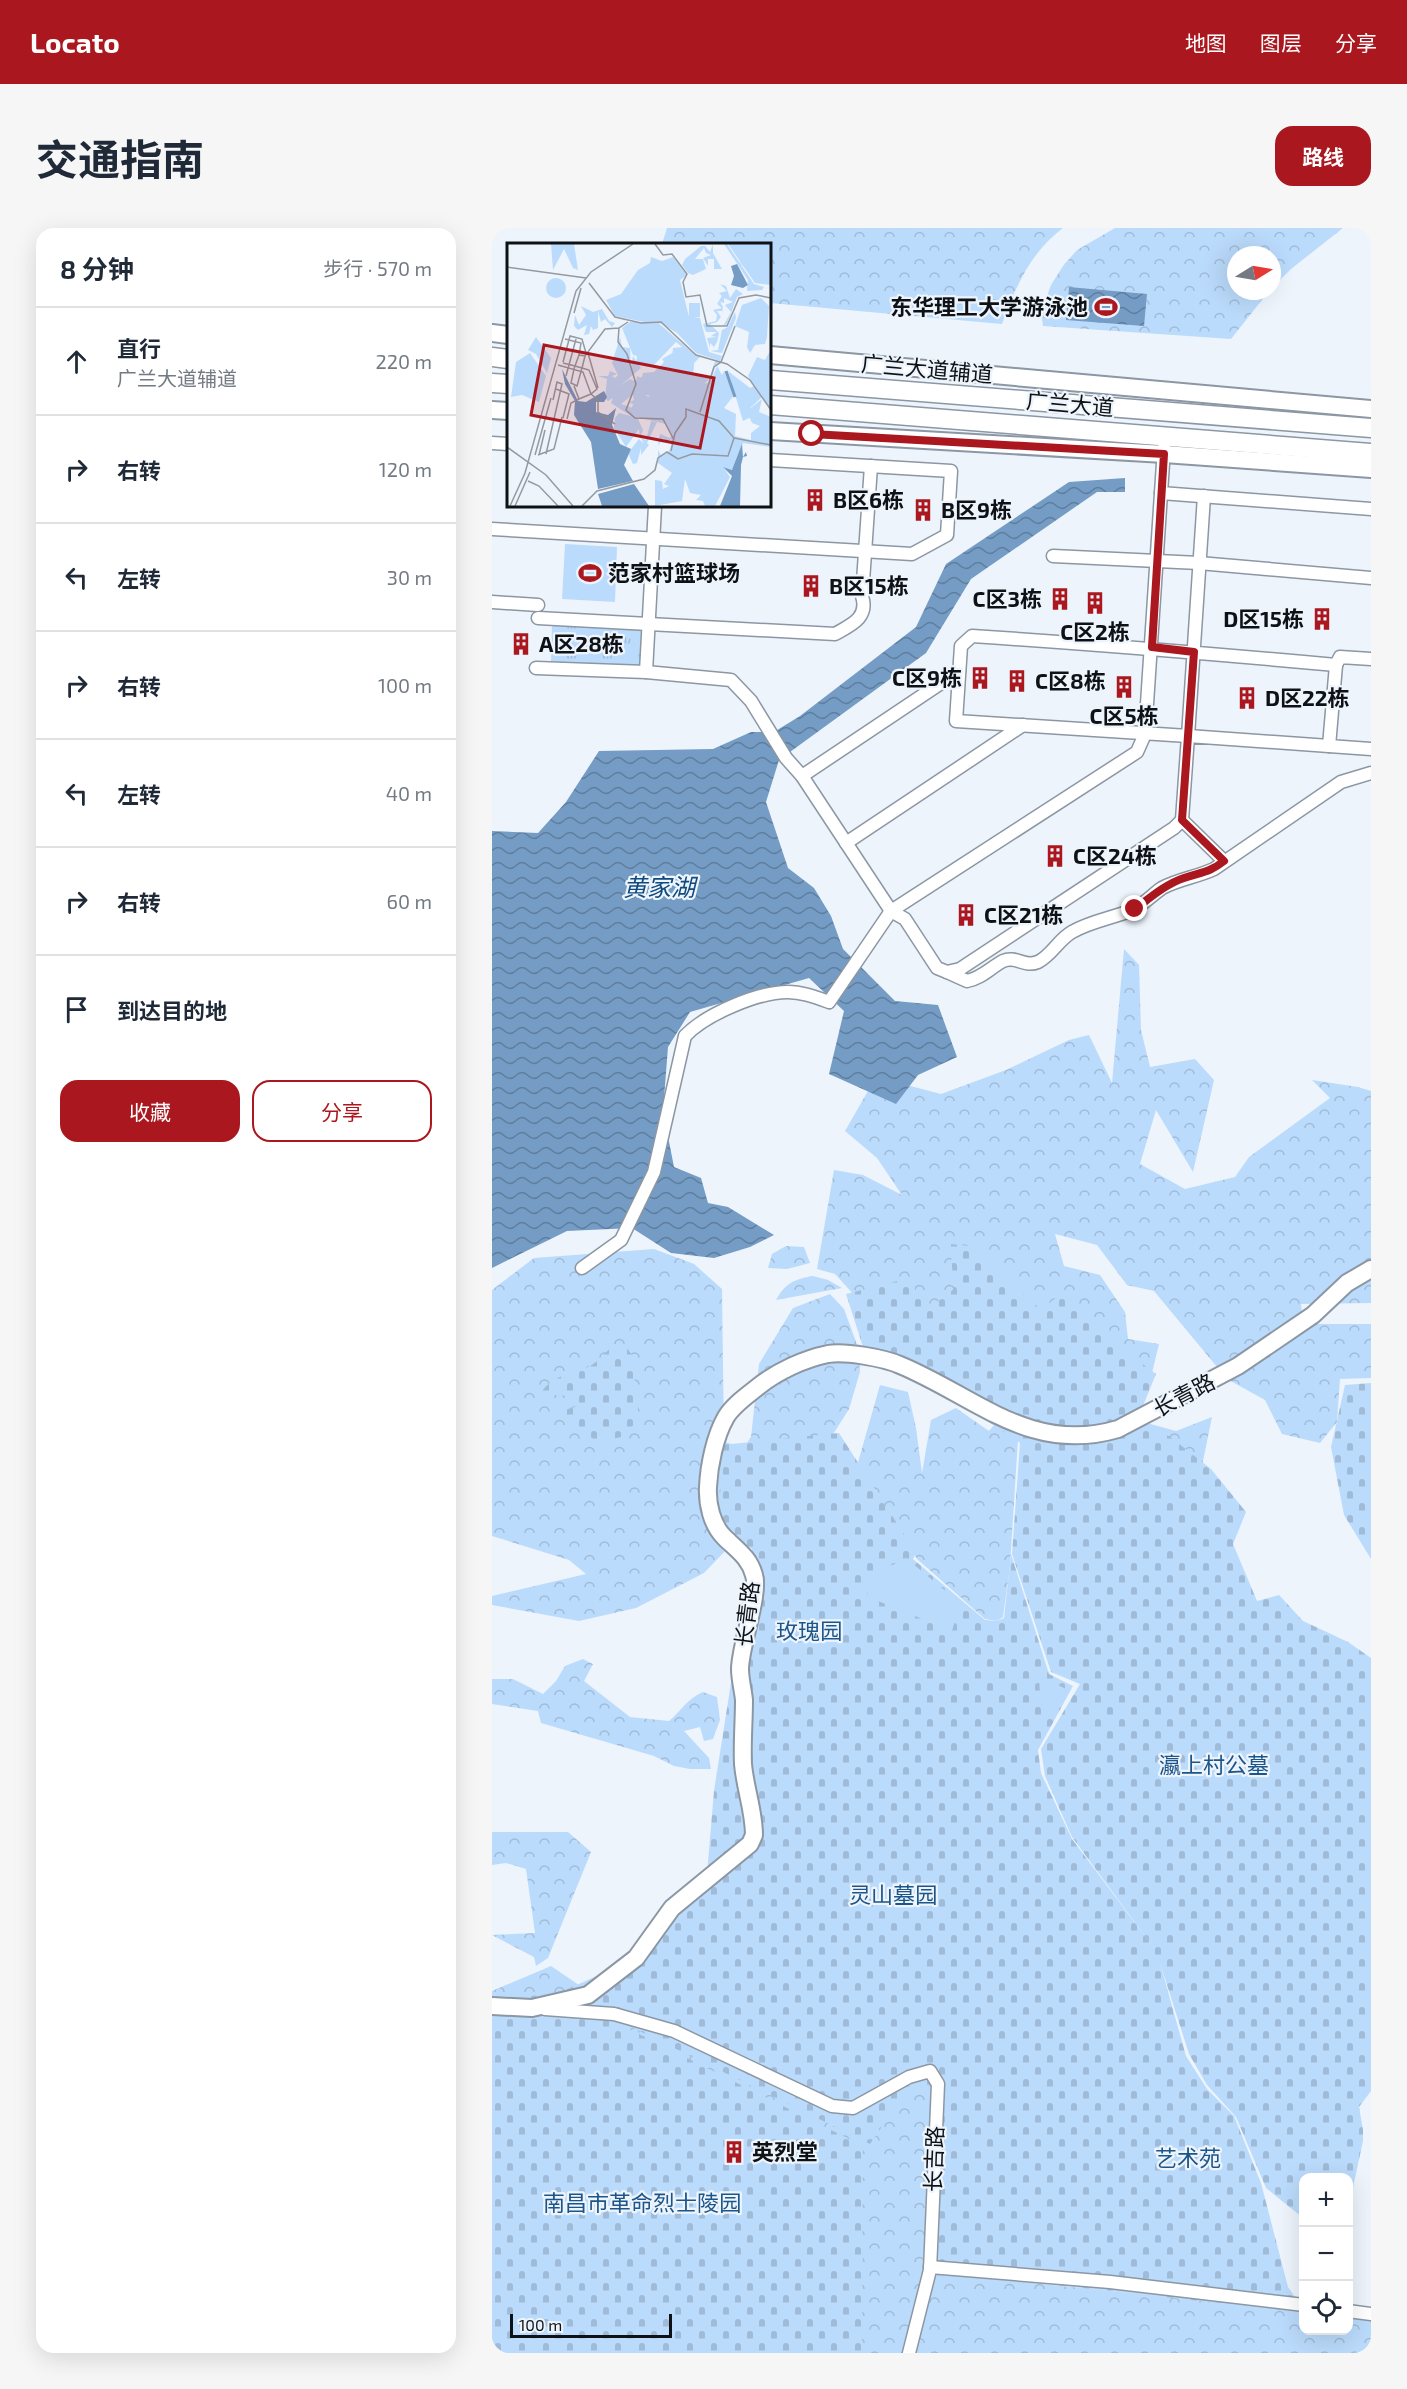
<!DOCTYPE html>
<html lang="zh">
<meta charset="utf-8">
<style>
:root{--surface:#fff;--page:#f6f6f7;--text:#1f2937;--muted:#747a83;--line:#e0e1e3;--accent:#aa171e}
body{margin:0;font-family:"Exo 2","Noto Sans SC",sans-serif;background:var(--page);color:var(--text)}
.controls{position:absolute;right:18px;bottom:18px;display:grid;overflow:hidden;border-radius:12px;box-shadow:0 6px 24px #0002}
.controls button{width:54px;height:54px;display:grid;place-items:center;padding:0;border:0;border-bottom:2px solid var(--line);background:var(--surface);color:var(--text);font:30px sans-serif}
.compass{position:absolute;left:735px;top:18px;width:54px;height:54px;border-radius:50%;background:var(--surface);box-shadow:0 6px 24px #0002;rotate:79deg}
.scale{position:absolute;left:18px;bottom:15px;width:162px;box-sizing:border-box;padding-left:6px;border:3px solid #0e1216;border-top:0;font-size:16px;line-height:21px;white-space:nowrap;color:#0e1216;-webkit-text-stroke:4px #edf4fc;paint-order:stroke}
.stop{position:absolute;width:18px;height:18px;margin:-14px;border:4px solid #aa171e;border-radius:50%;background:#fff}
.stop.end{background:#aa171e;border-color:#fff;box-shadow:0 2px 6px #0008}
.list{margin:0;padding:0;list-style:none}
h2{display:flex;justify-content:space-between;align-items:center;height:78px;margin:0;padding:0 24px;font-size:26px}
h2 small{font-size:20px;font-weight:400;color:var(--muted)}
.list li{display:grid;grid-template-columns:39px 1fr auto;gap:18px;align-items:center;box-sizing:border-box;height:108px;padding:0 24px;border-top:2px solid var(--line)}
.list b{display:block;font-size:22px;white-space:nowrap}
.list p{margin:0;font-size:20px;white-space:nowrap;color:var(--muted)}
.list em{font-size:20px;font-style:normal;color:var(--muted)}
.actions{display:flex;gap:12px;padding:18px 24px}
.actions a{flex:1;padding:14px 0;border:2px solid var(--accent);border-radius:18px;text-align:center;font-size:21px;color:var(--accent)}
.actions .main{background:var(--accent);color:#fff}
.icon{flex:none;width:33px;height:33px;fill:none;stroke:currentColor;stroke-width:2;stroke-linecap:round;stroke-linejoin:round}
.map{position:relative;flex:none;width:879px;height:2125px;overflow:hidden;border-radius:18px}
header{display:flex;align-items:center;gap:36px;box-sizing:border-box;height:84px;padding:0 30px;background:var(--accent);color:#fff}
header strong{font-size:28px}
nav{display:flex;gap:33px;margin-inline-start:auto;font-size:21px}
.intro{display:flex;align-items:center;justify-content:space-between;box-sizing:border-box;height:144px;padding:0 36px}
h1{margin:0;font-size:42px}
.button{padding:15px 27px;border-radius:18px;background:var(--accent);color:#fff;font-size:21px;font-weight:700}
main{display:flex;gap:36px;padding:0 36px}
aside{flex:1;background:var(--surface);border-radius:18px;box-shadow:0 6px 24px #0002}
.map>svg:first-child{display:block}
.grass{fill:url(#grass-tufts)}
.forest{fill:url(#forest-crowns)}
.cemetery{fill:url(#cemetery-stones)}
.garden{fill:#bbdbfc}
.water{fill:url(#water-waves)}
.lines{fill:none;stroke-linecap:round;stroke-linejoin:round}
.street-casing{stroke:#8c97a4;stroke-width:15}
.secondary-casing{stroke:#8c97a4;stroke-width:20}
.primary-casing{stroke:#8c97a4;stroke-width:21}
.street{stroke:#fff;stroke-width:12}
.secondary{stroke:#fff;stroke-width:16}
.primary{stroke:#fff;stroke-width:18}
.route{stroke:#aa171e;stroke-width:8}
.labels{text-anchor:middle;stroke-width:4.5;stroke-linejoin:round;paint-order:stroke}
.poi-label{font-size:22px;font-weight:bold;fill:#0e1216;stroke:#edf4fc;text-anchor:start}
.street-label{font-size:22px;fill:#0e1216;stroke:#edf4fc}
.park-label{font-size:22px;fill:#1c5589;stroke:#edf4fc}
.water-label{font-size:24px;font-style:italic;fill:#0f4a7e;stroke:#edf4fc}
.inset-river{fill:none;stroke:#759cc4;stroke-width:3}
.inset-road{fill:none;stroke:#949aa0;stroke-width:1.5}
.view{fill:#aa171e;fill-opacity:0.15;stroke:#aa171e;stroke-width:3}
.inset-edge{fill:none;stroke:#0e1216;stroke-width:3}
</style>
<header>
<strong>Locato</strong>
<nav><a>地图</a><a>图层</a><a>分享</a></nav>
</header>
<div class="intro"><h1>交通指南</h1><a class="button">路线</a></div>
<main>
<aside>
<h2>8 分钟<small>步行 · 570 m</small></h2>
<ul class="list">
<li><svg class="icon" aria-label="ahead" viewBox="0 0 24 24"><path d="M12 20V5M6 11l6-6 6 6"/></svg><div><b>直行</b><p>广兰大道辅道</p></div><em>220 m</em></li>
<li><svg class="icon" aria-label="right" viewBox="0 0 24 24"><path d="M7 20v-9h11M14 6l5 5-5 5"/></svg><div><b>右转</b></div><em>120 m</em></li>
<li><svg class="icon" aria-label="left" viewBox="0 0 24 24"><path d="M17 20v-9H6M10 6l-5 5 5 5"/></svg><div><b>左转</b></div><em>30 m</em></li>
<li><svg class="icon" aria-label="right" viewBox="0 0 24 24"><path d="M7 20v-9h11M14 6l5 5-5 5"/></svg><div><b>右转</b></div><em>100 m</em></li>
<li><svg class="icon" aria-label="left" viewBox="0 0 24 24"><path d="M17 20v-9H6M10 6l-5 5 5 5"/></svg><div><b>左转</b></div><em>40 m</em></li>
<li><svg class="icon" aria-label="right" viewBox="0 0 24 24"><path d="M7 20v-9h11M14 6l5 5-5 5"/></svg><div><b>右转</b></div><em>60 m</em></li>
<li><svg class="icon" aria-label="arrive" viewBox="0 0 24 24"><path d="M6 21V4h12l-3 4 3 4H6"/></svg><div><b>到达目的地</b></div></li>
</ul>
<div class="actions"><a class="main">收藏</a><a>分享</a></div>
</aside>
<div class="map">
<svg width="879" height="2125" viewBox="0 0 879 2125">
<defs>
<pattern id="grass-tufts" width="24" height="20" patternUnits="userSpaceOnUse" patternTransform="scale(1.5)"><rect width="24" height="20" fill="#bbdbfc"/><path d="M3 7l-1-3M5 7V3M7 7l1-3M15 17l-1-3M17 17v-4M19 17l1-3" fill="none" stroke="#a0bbd7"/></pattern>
<pattern id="forest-crowns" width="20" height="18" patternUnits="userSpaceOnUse" patternTransform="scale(1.5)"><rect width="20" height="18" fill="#bbdbfc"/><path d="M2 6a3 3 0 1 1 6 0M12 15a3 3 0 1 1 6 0" fill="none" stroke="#a0bbd7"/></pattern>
<pattern id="cemetery-stones" width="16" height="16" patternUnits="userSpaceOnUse" patternTransform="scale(1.5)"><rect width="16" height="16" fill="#bbdbfc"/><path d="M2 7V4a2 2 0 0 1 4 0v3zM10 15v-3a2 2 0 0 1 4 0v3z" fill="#a0bbd7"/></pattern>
<pattern id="water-waves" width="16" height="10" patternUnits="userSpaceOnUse" patternTransform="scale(1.5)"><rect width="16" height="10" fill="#759cc4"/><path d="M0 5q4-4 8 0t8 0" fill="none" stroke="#5e7e9e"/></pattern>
</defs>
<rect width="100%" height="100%" fill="#edf4fc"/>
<polygon class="grass" points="60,394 149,399 149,437 59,434"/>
<g class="forest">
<path d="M175 0H571C538 25 524 58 510 96L278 75V16H170Z"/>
<polygon points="623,0 851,0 799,41 780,60 780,27 744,27 744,63 777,63 739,111 551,98 549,84 559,57 571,38 585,22"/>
<polygon points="632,721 647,737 649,802 658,839 703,831 722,852 701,944 664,882 648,936 693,961 743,949 757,929 838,870 820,852 866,859 879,863 879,1075 809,1076 811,1096 879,1096 879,1150 848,1151 845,1194 828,1215 790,1206 773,1172 735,1151 662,1063 635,1057 605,1017 563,1006 572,1038 608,1047 633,1084 636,1111 667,1116 658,1153 640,1191 684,1203 720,1189 710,1238 526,1211 518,1338 511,1389 505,1393 493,1391 425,1331 397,1285 363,1245 388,1157 416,1164 424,1200 430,1245 439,1192 464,1180 497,1203 527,1167 374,1080 343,1046 325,1041 342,942 371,947 410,967 385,930 353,903 384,849 449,866 514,842 577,812 597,807 620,855"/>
<polygon points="294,1018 312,1019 318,1035 295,1041 276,1040 280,1026"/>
<polygon points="162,1021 202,1036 230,1061 232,1214 252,1219 259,1209 267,1136 301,1080 338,1066 352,1081 367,1122 368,1144 357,1181 333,1219 212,1345 144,1380 87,1393 0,1377 0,1368 94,1346 77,1332 0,1308 0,1062 42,1030"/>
<path d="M321 1048 336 1052 350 1060 284 1072C293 1055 303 1051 321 1048Z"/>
<path d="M91 1431 101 1436 92 1453 138 1489 177 1493C190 1482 195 1471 211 1464L225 1469 228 1492 221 1511 212 1513 208 1499 192 1503 217 1530 219 1541H198L182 1538 162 1528 49 1495 46 1483 0 1476V1451H21L51 1466 64 1453 73 1438Z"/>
<polygon points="0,1604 76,1604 99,1624 56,1730 44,1738 42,1729 0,1707 43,1705 34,1641 14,1635 0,1637"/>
<polygon points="59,1738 109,1772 442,1817 455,2046 811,2083 812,2102 856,2102 857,2089 879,2092 879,2125 0,2125 0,1763"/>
</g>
<g class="cemetery">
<polygon points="458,1016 478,1018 549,1082 565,1069 561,1054 607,1103 664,1146 642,1200 677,1208 719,1241 754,1284 741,1316 765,1373 787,1367 811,1393 856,1414 879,1430 879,1863 867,1879 871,1902 871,1913 857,1978 856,1950 812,1950 811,1990 774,1960 744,1889 715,1857 697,1826 668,1735 694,1828 715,1861 742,1888 769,1955 796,2059 803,2069 811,2070 811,2084 433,2043 440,1857 420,1855 378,1916 123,1791 0,1772 67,1765 142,1731 215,1646 222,1563 260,1321 228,1299 229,1217 347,1205 424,1325 421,1331 493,1392 505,1393 512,1390 519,1326 557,1446 581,1458 546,1522 549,1545 580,1611 664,1723 580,1609 553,1548 549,1521 588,1456 559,1444 520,1326 528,1215 481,1183 373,1125 354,1066 417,1050 428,1070 440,1078 462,1061"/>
<path d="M130 1114 140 1127 147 1192 129 1209 106 1214 69 1188 73 1182 86 1178 80 1168 48 1166C64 1142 85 1148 104 1134 114 1126 117 1118 130 1114Z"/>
<polygon points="879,1155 879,1331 852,1287 839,1219 853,1157"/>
<polygon points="0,1785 121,1793 371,1918 370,2125 0,2125"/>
</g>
<g class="garden">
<polygon points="73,316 125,319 123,374 70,371"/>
<polygon points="414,1330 468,1375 460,1403 376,1369 373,1351"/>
<polygon points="547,1448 574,1461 564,1483 549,1483"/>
</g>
<g class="water">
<polygon points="577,59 655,66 652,98 574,92"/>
<polygon points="633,250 633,264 605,264 479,351 434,425 287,532 274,574 296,640 322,660 339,688 351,721 403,773 446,777 465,829 426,847 404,876 337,846 352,783 317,750 198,784 176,819 171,883 182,939 209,950 216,975 236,979 282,1007 258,1019 222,1030 179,1025 140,1000 75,1003 0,1040 0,603 46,605 74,574 107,523 221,521 259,504 282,504 308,488 424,399 454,336 577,254"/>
</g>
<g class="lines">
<g class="street-casing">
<g id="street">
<polyline points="0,215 16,216"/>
<polyline points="669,265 879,281"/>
<path d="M712 268 696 508 464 493 469 418 480 408C602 416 723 426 844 437L848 429 879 431"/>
<polyline points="0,301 420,326 455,307 459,243 278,232"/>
<polyline points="561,328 707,335 879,350"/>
<polyline points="0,374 46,377"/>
<path d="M46 390 343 406C359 397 377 390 370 368L379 238"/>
<polyline points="844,437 837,518 879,521"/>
<polyline points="44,440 154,444 239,452 259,473 294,530 310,548"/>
<polyline points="467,443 310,548 399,683 645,524 653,506 672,220"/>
<polyline points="154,444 163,278"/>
<polyline points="690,592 732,633"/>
<polyline points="354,615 531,497"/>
<path d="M455 744 475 753C490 750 498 740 511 733 524 727 532 740 546 734 560 727 566 712 580 704 599 693 621 690 640 682 651 677 660 667 670 660 687 651 705 649 722 641L849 554 879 545"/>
<path d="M90 1040 129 1012 162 944 193 808C214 786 266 764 296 764 310 764 323 769 337 774L399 683 413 691 445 740 455 744 468 741 682 600 690 592 696 508 837 518"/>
<polyline points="53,1781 122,1786 182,1803 340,1878 361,1880 417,1849 438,1843 446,1856 438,2042 417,2125"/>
<polyline points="438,2039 618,2054 812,2077"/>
<polyline points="856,2083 879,2086"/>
</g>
</g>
<g class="secondary-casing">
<g id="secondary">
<polyline points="0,105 16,107"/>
<polyline points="278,127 879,181"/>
<polyline points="0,182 16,183"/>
<polyline points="278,203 672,226 879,241"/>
<path d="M0 1778 40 1780 96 1767 144 1730 180 1680 258 1616 262 1607C262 1583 253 1560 251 1536 250 1515 252 1493 252 1472 251 1462 248 1451 248 1441 248 1418 268 1366 262 1347 257 1329 245 1322 232 1309 220 1297 215 1276 216 1259 217 1237 223 1208 234 1189 241 1177 256 1167 267 1158 286 1143 312 1131 336 1126 353 1123 392 1130 408 1137 483 1168 538 1227 626 1201L746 1138 821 1087 855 1055 879 1041"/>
</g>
</g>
<g class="primary-casing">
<g id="primary">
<polyline points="0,129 16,131"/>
<polyline points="278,152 879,200"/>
<polyline points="0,155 16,156"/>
<polyline points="278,177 879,225"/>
</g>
</g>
<use href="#street" class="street"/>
<use href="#secondary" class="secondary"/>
<use href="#primary" class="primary"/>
</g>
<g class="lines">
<path class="route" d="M320 206 672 226 660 419 702 424 690 592 732 633C717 645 709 644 692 650 674 656 659 669 643 681"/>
</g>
<defs>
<g id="stadium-bare" transform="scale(1.8)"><path d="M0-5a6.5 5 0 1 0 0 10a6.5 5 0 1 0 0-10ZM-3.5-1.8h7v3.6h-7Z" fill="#aa171e" stroke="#edf4fc" stroke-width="2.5" paint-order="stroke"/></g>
<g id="building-bare" transform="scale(1.8)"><path d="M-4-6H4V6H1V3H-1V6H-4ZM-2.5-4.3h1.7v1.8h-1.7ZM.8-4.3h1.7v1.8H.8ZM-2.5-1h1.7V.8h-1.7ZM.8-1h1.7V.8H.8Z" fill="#aa171e" stroke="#edf4fc" stroke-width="2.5" paint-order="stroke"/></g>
</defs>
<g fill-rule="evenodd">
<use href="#stadium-bare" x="614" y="79"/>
<use href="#building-bare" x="323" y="272"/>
<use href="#building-bare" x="431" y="282"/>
<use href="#stadium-bare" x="98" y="345"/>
<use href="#building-bare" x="319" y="358"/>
<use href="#building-bare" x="568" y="371"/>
<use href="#building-bare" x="603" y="375"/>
<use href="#building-bare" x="830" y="391"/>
<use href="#building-bare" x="29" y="416"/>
<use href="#building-bare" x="488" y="450"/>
<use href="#building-bare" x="525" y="453"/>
<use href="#building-bare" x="632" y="459"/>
<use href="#building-bare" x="755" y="470"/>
<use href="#building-bare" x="563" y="628"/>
<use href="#building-bare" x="474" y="687"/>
<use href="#building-bare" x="242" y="1924"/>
</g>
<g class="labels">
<g class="poi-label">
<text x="596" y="87" text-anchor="end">东华理工大学游泳池</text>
<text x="341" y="280">B区6栋</text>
<text x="449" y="290">B区9栋</text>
<text x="116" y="353">范家村篮球场</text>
<text x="337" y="366">B区15栋</text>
<text x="550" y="379" text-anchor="end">C区3栋</text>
<text x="812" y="399" text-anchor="end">D区15栋</text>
<text x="603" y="412" text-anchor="middle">C区2栋</text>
<text x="47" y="424">A区28栋</text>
<text x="470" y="458" text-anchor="end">C区9栋</text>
<text x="543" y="461">C区8栋</text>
<text x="773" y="478">D区22栋</text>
<text x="632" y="496" text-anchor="middle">C区5栋</text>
<text x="581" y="636">C区24栋</text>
<text x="492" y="695">C区21栋</text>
<text x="260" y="1932">英烈堂</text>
</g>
<g class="street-label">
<text transform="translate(435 141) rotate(5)" y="8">广兰大道辅道</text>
<text transform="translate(578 176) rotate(5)" y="8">广兰大道</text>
<text transform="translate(692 1167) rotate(-28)" y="8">长青路</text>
<text transform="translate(255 1386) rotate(-83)" y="8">长青路</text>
<text transform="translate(442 1931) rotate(-88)" y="8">长吉路</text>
</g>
<g class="park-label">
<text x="317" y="1411">玫瑰园</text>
<text x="722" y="1545">瀛上村公墓</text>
<text x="401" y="1675">灵山墓园</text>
<text x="696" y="1938">艺术苑</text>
<text x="150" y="1983">南昌市革命烈士陵园</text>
</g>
<g class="water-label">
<text x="167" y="668">黄家湖</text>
</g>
</g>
<g transform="translate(15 15)">
<rect width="264" height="264" fill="#edf4fc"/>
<path d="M221 1H264V42L248 40ZM228 69 229 75 215 110 203 108 211 107 215 87 221 84Z" fill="#bbdbfc"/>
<path d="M44 1H67L71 27 66 25 57 6 46 27ZM206 1V10L215 26H207V16H201V23L196 15 204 12 199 10 197 5 188 16H196L199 26 186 32 181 30 175 22 178 16 194 3H198L203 9ZM217 1H220L247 41 257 44 255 47 240 48 241 37ZM227 1H264V19L261 21H253L262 20 261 16 252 18 247 13 244 18ZM229 16 241 26 253 27 252 33 247 34 249 38 254 33 257 37 258 32 260 36 259 32 264 31V41L248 39 242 27H240ZM213 41 219 43 223 55 229 46 236 51 230 54 220 81 216 83 224 69 218 62 226 59 217 55V60L213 59 216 64 215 70V68H210L214 74 210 79 203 81 212 90 210 99 207 104 203 100V105L200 95 210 94 204 93 210 89H199L196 81 209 78 210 72 206 67 215 65 210 61 215 53 212 50 220 48ZM74 63 86 69 95 66 102 78 108 80 105 84 98 76 94 79 91 68V85L86 87 84 83 82 91 77 92 80 82 71 87 67 83 68 72 72 82 79 72ZM29 94 44 115 40 130 29 111 21 107ZM113 94 115 104 123 105 124 124 126 113 134 125 113 143 123 136 129 139 130 133 134 135 129 149 138 151 140 134H135L136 130 147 129 157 119 155 116 174 105 194 113 187 120 186 131 202 136 195 143 138 152 143 155 129 163 122 159 127 157 125 149 114 161 126 165 136 187 133 195 132 186 119 204 107 185 108 175 112 170 124 173 104 160 106 155 101 158 98 155 100 136 91 133H101L103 128 110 131 105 133 108 135 111 132 105 120ZM23 110 39 133 32 159 15 152 4 154 9 119ZM210 123 215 132 217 128 221 138 226 139 228 151 217 165 229 171 228 193 244 197V190L253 183 245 180 240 168 255 156 252 169 264 174V204L236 200 226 227 216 224 223 234 208 263H198L196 258 189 257 194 252 183 250 178 236 175 258 148 263V237L155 238 156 246 162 243 157 241 165 230 151 220V207L154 213 162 208 165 200 164 196 160 199 156 195 151 203 153 191 163 195 177 168H192ZM144 178 150 179 140 200 142 202 134 212V205L130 220 126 221 121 210 132 196 137 201 134 195 139 197Z" fill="#bbdbfc"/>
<path d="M144 14 155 18 166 14 180 32 173 37 182 74V60H193V74H187L193 75 202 109 215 113 213 118 189 110 170 90 148 77 188 112 186 130 198 136 193 141 201 140 208 118 214 119 208 124 194 169 178 167 183 172 208 177 229 197 220 215 183 222 173 220 164 208 166 194 159 181 125 173V163L143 153 129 149 114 161 117 154 112 152 117 144 138 132 145 133 165 115 166 105 175 104 169 99 147 122H129L130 113 126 112 115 85 123 79H137L108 73 99 57 114 51 131 27 143 20ZM254 55 262 63 260 94 258 101 248 102 243 110 240 104 242 89 228 83 235 62ZM264 106V166L241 133 250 114 258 117ZM221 128 243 145 247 143 255 154 243 165 244 174 236 178Z" fill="#bbdbfc"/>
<path d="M39 45a10 10 0 1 1 20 0a10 10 0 1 1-20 0Z" fill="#bbdbfc"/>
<path d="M230 21 241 42 236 45 224 42 227 33 224 23ZM55 126 71 158 79 159 97 148 100 154 97 159H89V169L101 172 109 165 105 182 113 201 124 206 117 222 126 238 91 246 84 199 67 172 68 158 58 141ZM235 201 236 214 239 209 240 213 236 214 234 222 233 263H213L225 233 216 224 225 227ZM127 241 142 263H95L91 251Z" fill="#759cc4"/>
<path class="inset-river" d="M219 128 228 154"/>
<path class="inset-road" d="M148 1 156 12 165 11 180 31 176 39 179 54 193 52 200 83H220L232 55 249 52 264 55M0 24 79 35M82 40 108 74 134 80 154 79 189 112 220 121 243 137 264 167M67 70 74 45M121 79 112 85 111 99 120 111 129 141 119 167 128 175 156 176 167 197M81 110 91 145M72 112 78 113 98 86 112 85M78 113 75 125 82 127 90 146 84 151 91 157V169L108 181M56 119 63 93 75 96 79 110M56 120 68 123 75 125 70 143 64 140 67 126 68 123 72 112 74 100 58 96M51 122 76 129 84 151 72 156 67 143M59 133 69 96M49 146 62 151 56 175M193 169 207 124 214 119 228 83M60 176 64 160 72 156M227 195 264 202M0 204 39 232 66 263M164 208 168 190 179 174V166L212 178 227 195M39 211 55 141 50 139 46 157M28 212 44 155M31 212 47 206 55 174M32 212 38 187M21 238 32 243 51 263M3 263 18 230 69 48 84 29 126 1M8 263 23 229M75 263 90 248 137 236 148 227 151 215 160 209 171 216 185 211 221 213 227 195"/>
<path class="view" d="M37 102 207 135 193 205 24 172Z"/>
<rect width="264" height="264" class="inset-edge"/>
</g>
</svg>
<div class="controls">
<button>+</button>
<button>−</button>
<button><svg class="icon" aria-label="locate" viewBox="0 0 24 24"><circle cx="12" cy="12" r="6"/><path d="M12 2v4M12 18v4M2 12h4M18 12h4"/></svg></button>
</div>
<svg class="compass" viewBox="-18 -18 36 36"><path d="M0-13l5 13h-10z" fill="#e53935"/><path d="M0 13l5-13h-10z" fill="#747a83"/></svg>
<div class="scale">100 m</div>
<div class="stop" style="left:320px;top:206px"></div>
<div class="stop end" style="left:643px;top:681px"></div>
</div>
</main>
